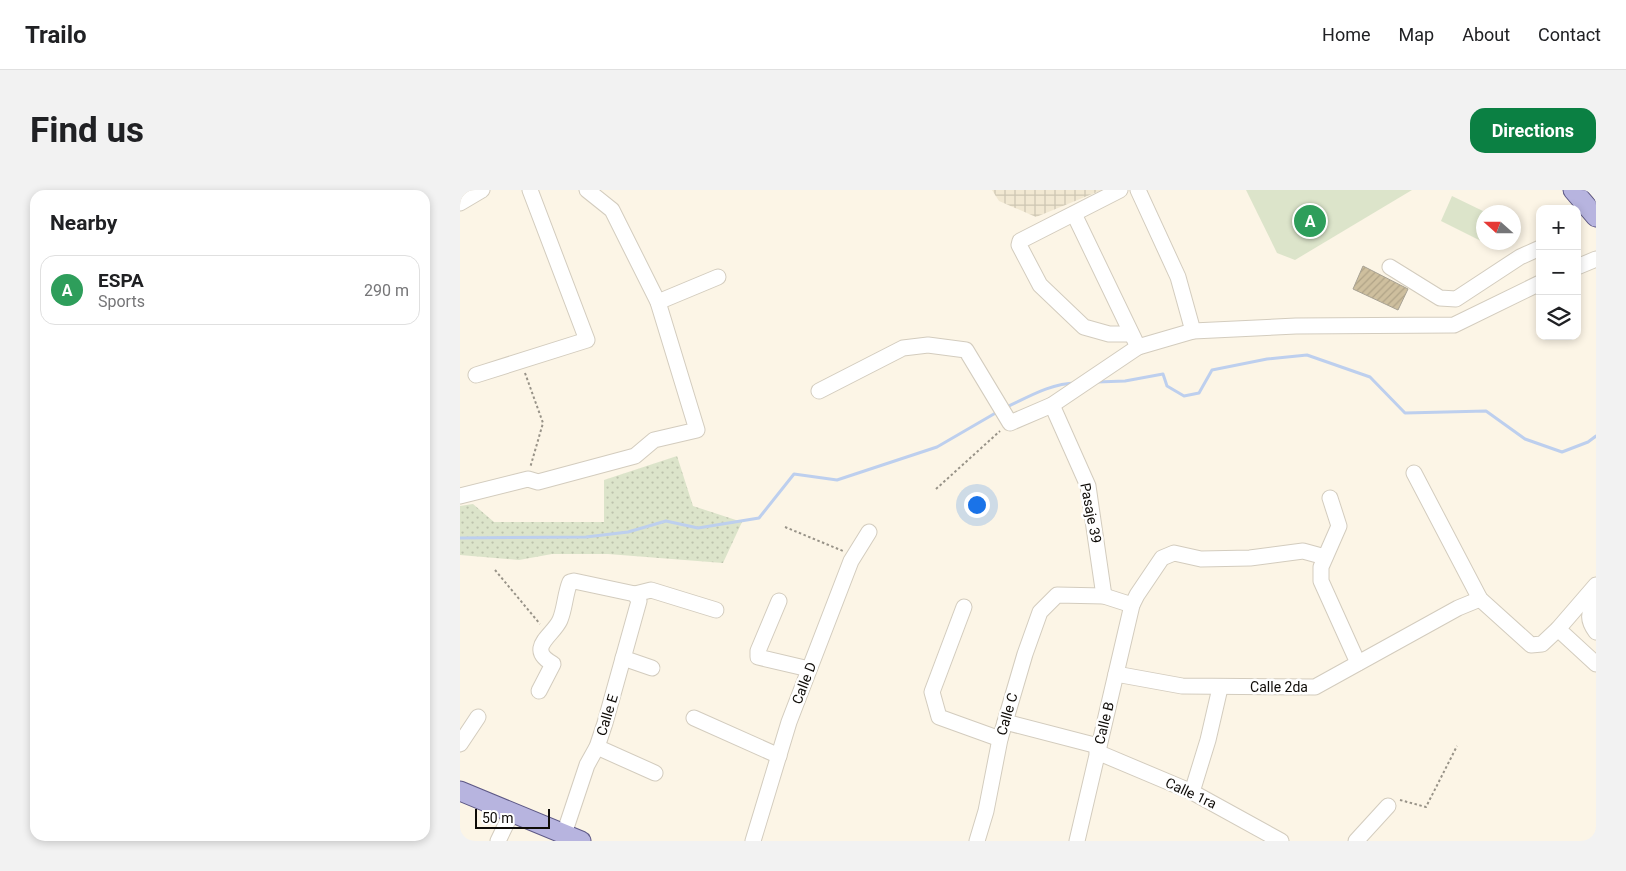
<!DOCTYPE html>
<meta charset="utf-8">
<style>
:root{--surface:#fff;--page:#f2f2f2;--text:#202124;--muted:#757577;--line:#e0e0e0;--accent:#0b8043}
body{margin:0;font-family:Roboto,sans-serif;background:var(--page);color:var(--text)}
.controls{position:absolute;right:15px;top:15px;display:grid;overflow:hidden;border-radius:10px;box-shadow:0 2px 8px #0003}
.controls button{width:45px;height:45px;display:grid;place-items:center;padding:0;border:0;border-bottom:1px solid var(--line);background:var(--surface);color:var(--text);font:25px sans-serif}
.compass{position:absolute;left:1016px;top:15px;width:45px;height:45px;border-radius:50%;background:var(--surface);box-shadow:0 2px 8px #0003;rotate:291deg}
.scale{position:absolute;left:15px;bottom:12px;width:75px;box-sizing:border-box;padding-left:5px;border:2px solid #0e0b07;border-top:0;font-size:14px;line-height:18px;white-space:nowrap;color:#0e0b07;-webkit-text-stroke:4px #fff;paint-order:stroke}
.you{position:absolute;left:516px;top:314px;width:18px;height:18px;margin:-12px;border:4px solid #fff;border-radius:50%;background:#1a73e8;box-shadow:0 0 0 8px #1a73e833}
.badge{display:grid;place-items:center;width:32px;height:32px;border-radius:50%;background:var(--accent);color:#fff;font-size:16px;font-weight:700}
.pin{position:absolute;translate:-50% -50%;border:2px solid #fff;box-shadow:0 1px 5px #0006}
.list{margin:0;padding:0;list-style:none}
h2{display:flex;justify-content:space-between;align-items:center;height:65px;margin:0;padding:0 20px;font-size:21px}
h2 small{font-size:16px;font-weight:400;color:var(--muted)}
.list li{display:grid;grid-template-columns:32px 1fr auto;gap:15px;align-items:center;box-sizing:border-box;height:70px;margin:0 10px 10px;padding:0 10px;border:1px solid var(--line);border-radius:15px}
.list b{display:block;font-size:19px;white-space:nowrap}
.list p{margin:0;font-size:16px;white-space:nowrap;color:var(--muted)}
.list em{font-size:16px;font-style:normal;color:var(--muted)}
.icon{flex:none;width:28px;height:28px;fill:none;stroke:currentColor;stroke-width:2;stroke-linecap:round;stroke-linejoin:round}
.map{position:relative;flex:none;width:1136px;height:651px;overflow:hidden;border-radius:15px}
header{display:flex;align-items:center;gap:30px;box-sizing:border-box;height:70px;padding:0 25px;background:var(--surface);border-bottom:1px solid var(--line)}
header strong{font-size:24px}
nav{display:flex;gap:28px;margin-inline-start:auto;font-size:18px}
.intro{display:flex;align-items:center;justify-content:space-between;box-sizing:border-box;height:120px;padding:0 30px}
h1{margin:0;font-size:35px}
.button{padding:12px 22px;border-radius:15px;background:var(--accent);color:#fff;font-size:18px;font-weight:700}
main{display:flex;gap:30px;padding:0 30px}
aside{flex:1;background:var(--surface);border-radius:15px;box-shadow:0 2px 8px #0003}
.map>svg:first-child{display:block}
.industrial{fill:url(#industrial-grid)}
.grass{fill:url(#grass-dots)}
.pitch{fill:#dce4ca}
.lines{fill:none;stroke-linecap:round;stroke-linejoin:round}
.stream{stroke:#bdcfee;stroke-width:3}
.building{fill:url(#building-hatch);stroke:#a8a294}
.minor-casing{stroke:#d3ccbe;stroke-width:17}
.major-casing{stroke:#5d5885;stroke-width:21}
.path{stroke:#989388;stroke-width:2;stroke-dasharray:2.5 2.5;stroke-linecap:butt}
.minor{stroke:#fff;stroke-width:15}
.major{stroke:#b7b4df;stroke-width:19}
.labels{text-anchor:middle;stroke-width:5;stroke-linejoin:round;paint-order:stroke}
.street-label{font-size:14px;fill:#0e0b07;stroke:#fff}
</style>
<header>
<strong>Trailo</strong>
<nav><a>Home</a><a>Map</a><a>About</a><a>Contact</a></nav>
</header>
<div class="intro"><h1>Find us</h1><a class="button">Directions</a></div>
<main>
<aside>
<h2>Nearby<small></small></h2>
<ul class="list">
<li><span class="badge" style="background:#2e9e5b">A</span><div><b>ESPA</b><p>Sports</p></div><em>290 m</em></li>
</ul>
</aside>
<div class="map">
<svg width="1136" height="651" viewBox="0 0 1136 651">
<defs>
<pattern id="industrial-grid" width="8" height="8" patternUnits="userSpaceOnUse" patternTransform="scale(1.25)"><rect width="8" height="8" fill="#f1e8d2"/><path d="M0 4h8M4 0v8" fill="none" stroke="#cdc6b3"/></pattern>
<pattern id="grass-dots" width="8" height="8" patternUnits="userSpaceOnUse" patternTransform="scale(1.25)"><rect width="8" height="8" fill="#dce4ca"/><path d="M2 2h.1M6 6h.1" fill="none" stroke="#bcc2ac" stroke-width="1.8" stroke-linecap="round"/></pattern>
<pattern id="building-hatch" width="6" height="6" patternUnits="userSpaceOnUse" patternTransform="scale(1.25)"><rect width="6" height="6" fill="#cebf9e"/><path d="M-1 1l2-2M0 6l6-6M5 7l2-2" fill="none" stroke="#b0a387"/></pattern>
</defs>
<rect width="100%" height="100%" fill="#fcf5e6"/>
<polygon class="industrial" points="532,0 642,0 576,27 539,11"/>
<polygon class="grass" points="217,266 233,316 282,332 263,373 148,364 92,364 59,370 0,365 0,316 13,314 34,332 144,332 144,290"/>
<g class="pitch">
<polygon points="786,0 952,0 835,70 817,63"/>
<polygon points="992,6 1025,22 1023,52 981,31"/>
</g>
<g class="lines">
<g class="stream">
<polyline points="1131,0 1136,6"/>
<polyline points="637,192 665,191 703,184 707,196 724,206 739,203 752,180 807,169 847,165 910,187 945,223 1026,221 1065,249 1102,262 1128,252 1136,246"/>
<path d="M547 217C568 207 592 193 616 193"/>
<polyline points="0,348 126,347 168,342 206,331 238,338 299,328 334,284 377,290 477,257 539,221"/>
</g>
</g>
<polygon class="building" points="903,76 948,99 938,120 893,99"/>
<g class="lines">
<g class="minor-casing">
<g id="minor">
<polyline points="660,0 560,51 559,55 580,95 624,137 649,144 671,144"/>
<polyline points="678,0 718,87 733,141"/>
<polyline points="0,13 22,0"/>
<polyline points="614,24 678,157 733,141 836,136 994,135 1080,93"/>
<polyline points="930,77 980,108 996,109 1060,67 1080,58"/>
<polyline points="1117,77 1136,69"/>
<polyline points="198,112 258,87"/>
<polyline points="16,185 127,150 70,0"/>
<polyline points="359,201 443,158 468,155 506,160 550,233 592,215 678,157"/>
<polyline points="592,215 628,296 644,406"/>
<polyline points="954,283 1020,409 1071,455 1082,454 1098,439 1136,395"/>
<polyline points="0,306 68,289 78,292 175,266 194,250 237,240 198,112 152,20 127,0"/>
<polyline points="870,308 879,336 861,377 861,391 898,473"/>
<polyline points="319,411 298,461 298,467 349,479"/>
<path d="M1136 411C1128 423 1127 430 1136 442"/>
<polyline points="504,417 472,502 479,527 540,549"/>
<polyline points="1098,439 1136,474"/>
<polyline points="163,468 192,478"/>
<polyline points="656,484 722,496 855,497 998,418 1020,409"/>
<path d="M79 501 93 474C65 458 93 446 100 430 105 418 105 404 110 392L114 391 175 404 191 400 256 420"/>
<polyline points="234,528 319,566"/>
<polyline points="545,532 638,556"/>
<polyline points="0,554 18,527"/>
<polyline points="137,557 195,583"/>
<polyline points="637,562 732,602 821,651"/>
<polyline points="732,602 748,550 760,498"/>
<polyline points="104,644 127,575 137,557 145,533 179,411 175,404"/>
<polyline points="38,651 52,622"/>
<polyline points="293,651 329,532 391,371 409,342"/>
<polyline points="517,651 526,621 540,549 565,464 580,422 597,405 644,406 672,415"/>
<polyline points="617,651 672,415 677,405 702,368 714,363 741,369 790,368 843,361 865,367"/>
<polyline points="896,651 928,616"/>
</g>
</g>
<g class="major-casing">
<g id="major">
<polyline points="1113,0 1136,27"/>
<polyline points="0,601 121,651"/>
</g>
</g>
<g class="path">
<polyline points="65,183 83,233 70,278"/>
<polyline points="476,299 540,241"/>
<polyline points="325,337 383,361"/>
<polyline points="35,380 80,434"/>
<polyline points="940,610 966,617 997,556"/>
</g>
<use href="#minor" class="minor"/>
<use href="#major" class="major"/>
</g>
<g class="labels">
<g class="street-label">
<text transform="translate(631 323) rotate(79)" y="5">Pasaje 39</text>
<text transform="translate(344 493) rotate(-69)" y="5">Calle D</text>
<text x="819" y="502">Calle 2da</text>
<text transform="translate(547 524) rotate(-74)" y="5">Calle C</text>
<text transform="translate(147 525) rotate(-73)" y="5">Calle E</text>
<text transform="translate(644 533) rotate(-76)" y="5">Calle B</text>
<text transform="translate(731 603) rotate(25)" y="5">Calle 1ra</text>
</g>
</g>
</svg>
<div class="controls">
<button>+</button>
<button>−</button>
<button><svg class="icon" aria-label="layers" viewBox="0 0 24 24"><path d="M12 4l9 5-9 5-9-5zM3 14l9 5 9-5"/></svg></button>
</div>
<svg class="compass" viewBox="-18 -18 36 36"><path d="M0-13l5 13h-10z" fill="#e53935"/><path d="M0 13l5-13h-10z" fill="#757577"/></svg>
<div class="scale">50 m</div>
<div class="you"></div>
<div class="pin badge" style="left:850px;top:31px;background:#2e9e5b">A</div>
</div>
</main>
